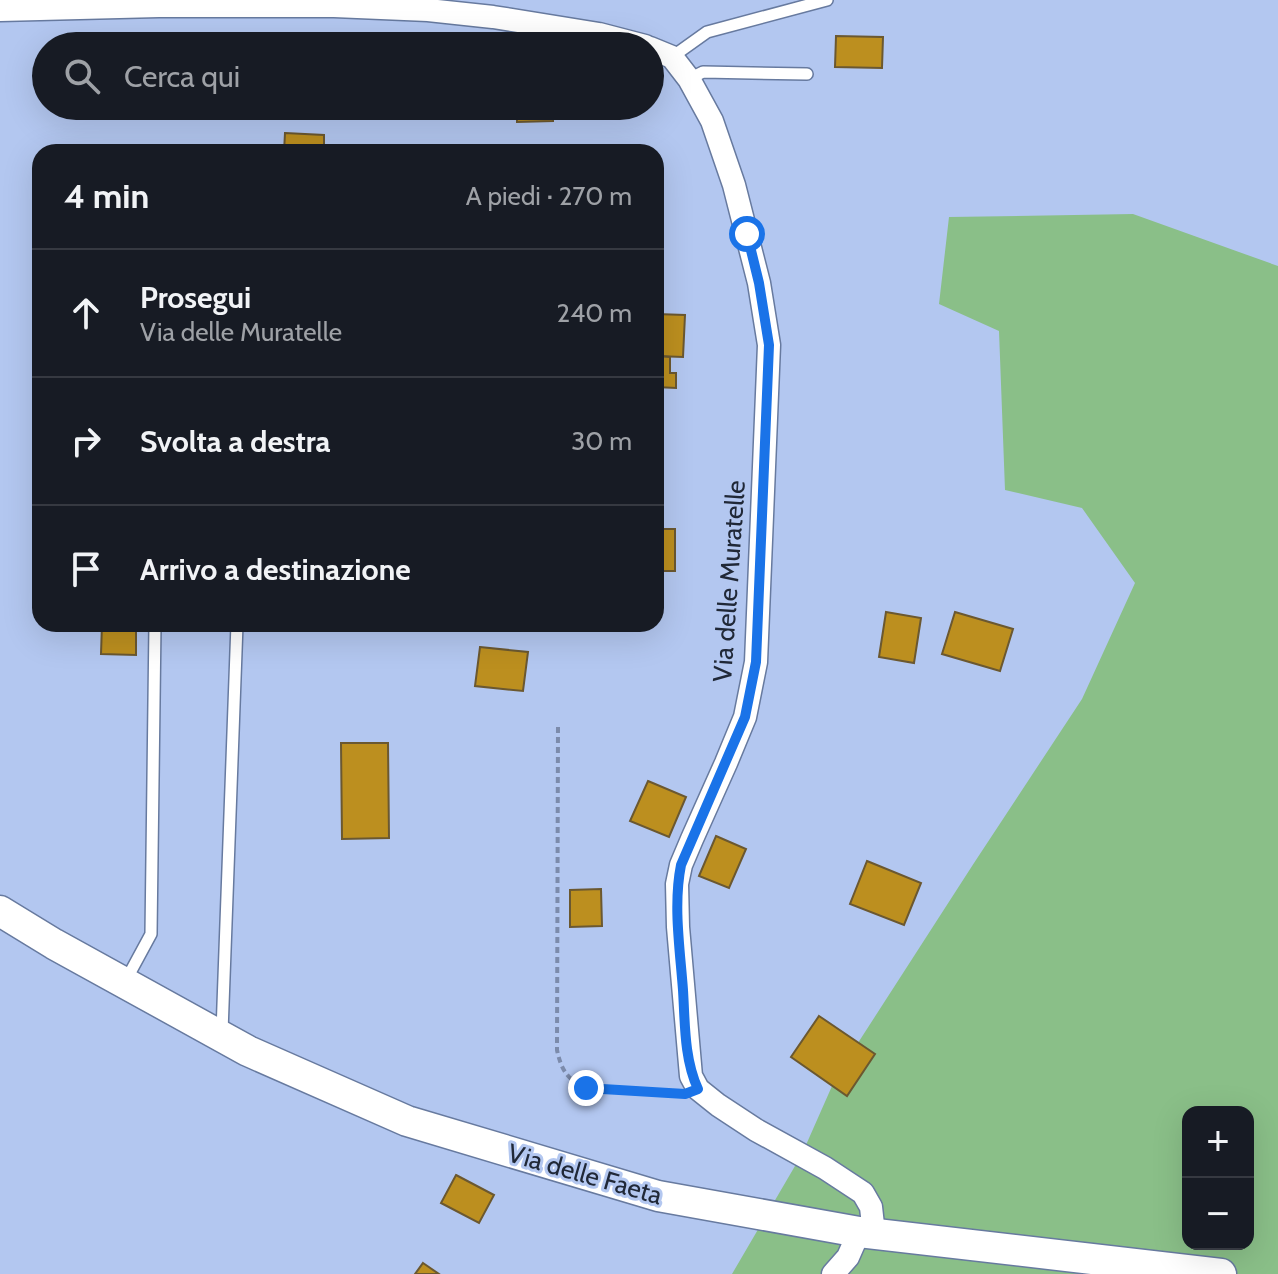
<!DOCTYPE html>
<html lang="it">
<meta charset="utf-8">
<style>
:root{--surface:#171b24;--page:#242831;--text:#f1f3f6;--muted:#9ea1a6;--line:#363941}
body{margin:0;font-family:Cabin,sans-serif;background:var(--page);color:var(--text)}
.controls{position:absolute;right:24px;bottom:24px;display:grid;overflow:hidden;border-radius:16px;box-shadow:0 8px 32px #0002}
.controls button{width:72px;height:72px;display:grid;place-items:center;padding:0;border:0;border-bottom:2px solid var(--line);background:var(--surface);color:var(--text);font:40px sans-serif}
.stop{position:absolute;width:24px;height:24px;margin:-18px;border:6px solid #1a73e8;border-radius:50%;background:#fff}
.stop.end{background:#1a73e8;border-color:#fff;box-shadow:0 2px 8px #0008}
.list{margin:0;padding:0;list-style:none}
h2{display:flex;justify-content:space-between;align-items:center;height:104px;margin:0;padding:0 32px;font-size:34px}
h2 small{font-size:26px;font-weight:400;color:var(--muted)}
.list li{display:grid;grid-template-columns:52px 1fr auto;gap:24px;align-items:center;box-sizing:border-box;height:128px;padding:0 32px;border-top:2px solid var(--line)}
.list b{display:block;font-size:30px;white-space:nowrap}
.list p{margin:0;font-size:26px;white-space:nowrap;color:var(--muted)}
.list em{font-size:26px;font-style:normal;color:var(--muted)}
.icon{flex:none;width:44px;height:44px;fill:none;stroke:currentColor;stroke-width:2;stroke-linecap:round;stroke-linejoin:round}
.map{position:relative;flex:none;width:1278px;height:1274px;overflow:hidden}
.search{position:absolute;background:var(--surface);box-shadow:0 8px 32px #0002;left:32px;top:32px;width:632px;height:88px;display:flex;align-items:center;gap:20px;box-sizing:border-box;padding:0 28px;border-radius:44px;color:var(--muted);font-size:30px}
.panel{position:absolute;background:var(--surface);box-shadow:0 8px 32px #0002;left:32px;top:144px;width:632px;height:488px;border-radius:24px}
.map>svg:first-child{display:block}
.green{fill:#8abf88;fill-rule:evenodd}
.building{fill:#bc8f1f;stroke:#6b5830;stroke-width:2}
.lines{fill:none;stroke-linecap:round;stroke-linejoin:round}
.lane-casing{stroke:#677a9f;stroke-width:14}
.street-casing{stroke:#677a9f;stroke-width:25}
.secondary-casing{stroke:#677a9f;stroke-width:33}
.path{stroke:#7c8bab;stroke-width:4;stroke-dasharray:6 4;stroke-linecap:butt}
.lane{stroke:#fff;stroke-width:11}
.street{stroke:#fff;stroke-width:22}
.secondary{stroke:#fff;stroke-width:30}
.route{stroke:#1a73e8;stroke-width:10}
.labels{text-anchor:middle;stroke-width:6;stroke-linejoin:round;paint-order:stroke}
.street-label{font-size:26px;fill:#202837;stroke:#b3c7f0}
</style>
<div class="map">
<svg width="1278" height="1274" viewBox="0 0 1278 1274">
<rect width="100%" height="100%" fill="#b3c7f0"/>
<path class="green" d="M1133 214 1278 266V1274H732L802 1154 836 1077 974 863 1082 699 1135 583 1082 508 1005 490 999 331 939 304 949 217ZM1188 1112H1248V1244H1188Z"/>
<g class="building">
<polygon points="836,36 883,37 882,68 835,67"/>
<polygon points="517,106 553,106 553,121 517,122"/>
<polygon points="285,133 324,135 324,152 284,152"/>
<polygon points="656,314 685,315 683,357 656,356"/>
<polygon points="656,356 670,357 670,373 676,373 676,388 656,387"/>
<rect x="656" y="529" width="19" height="42"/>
<polygon points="886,612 921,618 914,663 879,657"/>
<polygon points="955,612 1013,629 1000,671 942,654"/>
<polygon points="102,624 136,624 136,655 101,654"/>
<polygon points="480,647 528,652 523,691 475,686"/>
<polygon points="341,743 388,743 389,838 342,839"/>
<polygon points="648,781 686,797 669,837 630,821"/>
<polygon points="716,836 746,849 729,888 699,876"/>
<polygon points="867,861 921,883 904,925 850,904"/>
<polygon points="601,889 602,926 570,927 570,890"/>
<polygon points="819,1016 875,1054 847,1096 791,1057"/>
<polygon points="456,1175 494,1195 479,1223 441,1203"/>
<polygon points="423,1263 439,1274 415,1274"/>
</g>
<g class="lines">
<g class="lane-casing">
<g id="lane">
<polyline points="672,57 707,32 827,0"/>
<polyline points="689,79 703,72 807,74"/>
<polyline points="125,982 151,934 155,624"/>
<polyline points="222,1032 237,624"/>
</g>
</g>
<g class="street-casing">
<g id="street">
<polyline points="0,10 159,6 334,6 428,10 493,17 599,34 645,46"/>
<polyline points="650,48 672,57 689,79 712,121 734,185 759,283 769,345 756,662 745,717 726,763 692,839 681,865 677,884 678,927 691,1076 698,1089 718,1105 756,1130 825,1168 863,1193 871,1207 874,1234"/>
<polyline points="833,1274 848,1257 859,1232"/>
</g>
</g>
<g class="secondary-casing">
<polyline id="secondary" points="0,911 54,944 248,1051 407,1121 658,1196 859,1232 1221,1274"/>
</g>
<path class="path" d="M558 727 557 1050C561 1069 567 1080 586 1088L676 1094"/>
<use href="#lane" class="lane"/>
<use href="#street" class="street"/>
<use href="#secondary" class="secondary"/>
</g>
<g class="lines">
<path class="route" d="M586 1088 685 1094 698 1089C684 1059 685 1022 683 990 680 949 673 905 681 865L745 717 756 662 769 345 759 283 747 234"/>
</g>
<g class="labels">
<g class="street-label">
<text transform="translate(729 581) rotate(-86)" y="9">Via delle Muratelle</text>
<text transform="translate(585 1174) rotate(16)" y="9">Via delle Faeta</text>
</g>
</g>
</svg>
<div class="controls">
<button>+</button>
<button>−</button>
</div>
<div class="stop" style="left:747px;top:234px"></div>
<div class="stop end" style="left:586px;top:1088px"></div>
<div class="search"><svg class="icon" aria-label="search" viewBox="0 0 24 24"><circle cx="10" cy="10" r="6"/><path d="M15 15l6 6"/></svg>Cerca qui</div>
<section class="panel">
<h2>4 min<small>A piedi · 270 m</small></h2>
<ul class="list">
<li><svg class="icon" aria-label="ahead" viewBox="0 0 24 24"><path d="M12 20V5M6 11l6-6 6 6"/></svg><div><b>Prosegui</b><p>Via delle Muratelle</p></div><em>240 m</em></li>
<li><svg class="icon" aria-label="right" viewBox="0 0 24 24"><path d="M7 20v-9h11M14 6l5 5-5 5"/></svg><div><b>Svolta a destra</b></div><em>30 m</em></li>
<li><svg class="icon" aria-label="arrive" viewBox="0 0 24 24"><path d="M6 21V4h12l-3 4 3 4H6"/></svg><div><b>Arrivo a destinazione</b></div></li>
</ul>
</section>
</div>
